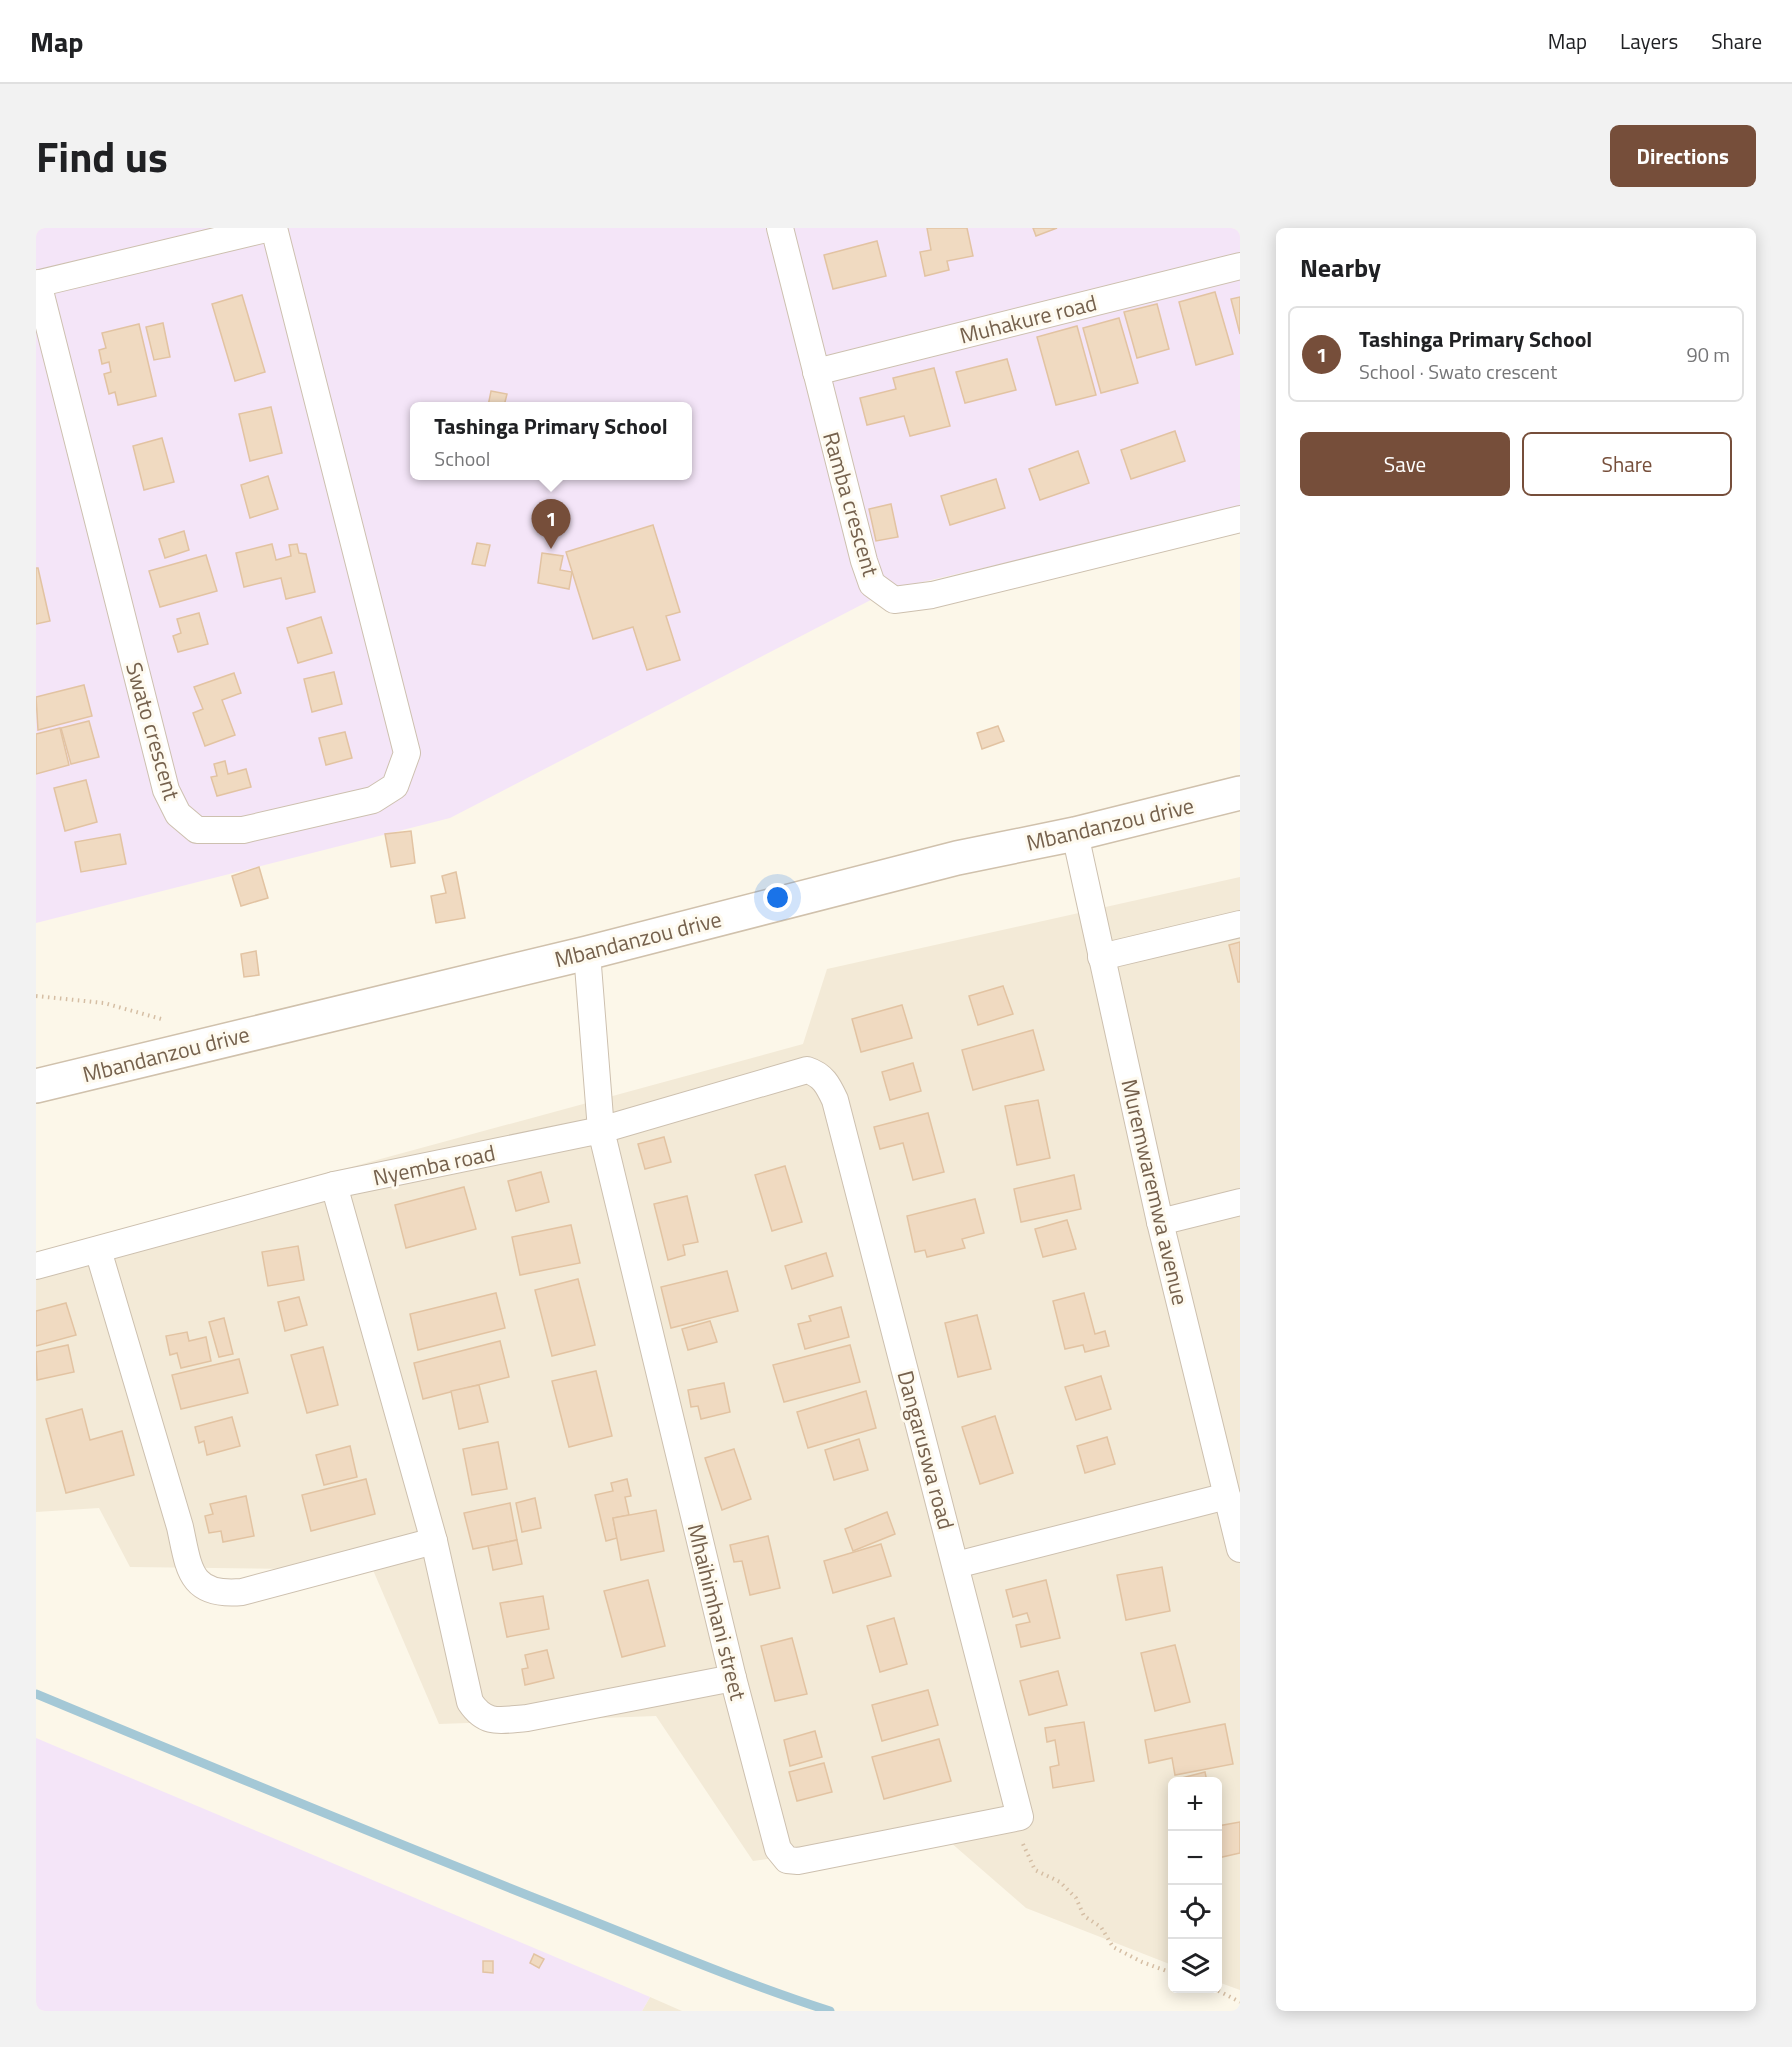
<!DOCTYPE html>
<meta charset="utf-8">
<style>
:root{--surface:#fff;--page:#f2f2f2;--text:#202124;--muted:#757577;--line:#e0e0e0;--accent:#764e3a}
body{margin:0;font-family:"Titillium Web",sans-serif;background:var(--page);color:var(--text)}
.controls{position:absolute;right:18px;bottom:18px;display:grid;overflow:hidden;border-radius:9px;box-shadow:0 3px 15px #0003}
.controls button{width:54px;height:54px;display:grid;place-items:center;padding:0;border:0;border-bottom:2px solid var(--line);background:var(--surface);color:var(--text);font:30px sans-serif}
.you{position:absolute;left:742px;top:670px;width:21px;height:21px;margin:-15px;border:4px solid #fff;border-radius:50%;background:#1a73e8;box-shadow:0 0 0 9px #1a73e833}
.badge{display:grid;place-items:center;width:39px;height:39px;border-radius:50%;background:var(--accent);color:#fff;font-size:20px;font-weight:700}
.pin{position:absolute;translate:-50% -50px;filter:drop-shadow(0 2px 3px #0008)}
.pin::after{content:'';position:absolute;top:32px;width:21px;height:18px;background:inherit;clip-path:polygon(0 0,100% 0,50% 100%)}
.popup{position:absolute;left:374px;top:174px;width:282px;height:78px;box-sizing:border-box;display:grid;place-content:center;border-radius:9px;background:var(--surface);filter:drop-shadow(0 2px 4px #0005);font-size:20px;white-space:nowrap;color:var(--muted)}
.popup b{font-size:22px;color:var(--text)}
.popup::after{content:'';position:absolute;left:50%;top:100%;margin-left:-12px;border:12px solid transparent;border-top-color:var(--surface)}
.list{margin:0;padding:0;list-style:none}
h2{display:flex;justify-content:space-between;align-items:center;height:78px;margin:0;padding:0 24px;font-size:26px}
h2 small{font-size:20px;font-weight:400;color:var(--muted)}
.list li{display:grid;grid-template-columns:39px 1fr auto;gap:18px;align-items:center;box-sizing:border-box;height:96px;margin:0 12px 12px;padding:0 12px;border:2px solid var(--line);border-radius:9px}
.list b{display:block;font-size:22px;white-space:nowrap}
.list p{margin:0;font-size:20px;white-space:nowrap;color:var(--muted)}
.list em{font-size:20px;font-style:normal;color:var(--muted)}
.actions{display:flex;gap:12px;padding:18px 24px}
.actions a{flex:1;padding:14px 0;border:2px solid var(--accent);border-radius:9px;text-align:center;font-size:21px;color:var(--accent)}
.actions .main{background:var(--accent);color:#fff}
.icon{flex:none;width:33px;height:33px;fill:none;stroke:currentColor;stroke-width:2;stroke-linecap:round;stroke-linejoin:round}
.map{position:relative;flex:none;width:1204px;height:1783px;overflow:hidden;border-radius:9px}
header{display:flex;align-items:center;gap:36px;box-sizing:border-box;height:84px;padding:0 30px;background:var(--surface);border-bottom:2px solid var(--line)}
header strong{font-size:28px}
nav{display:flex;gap:33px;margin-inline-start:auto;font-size:21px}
.intro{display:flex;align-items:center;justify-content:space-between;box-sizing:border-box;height:144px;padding:0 36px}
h1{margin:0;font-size:42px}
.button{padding:15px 27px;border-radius:9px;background:var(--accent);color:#fff;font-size:21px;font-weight:700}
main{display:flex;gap:36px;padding:0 36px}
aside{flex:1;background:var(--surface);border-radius:9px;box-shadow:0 3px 15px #0003}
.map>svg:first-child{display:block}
.residential{fill:#f3ead7}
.education{fill:#f4e5f8;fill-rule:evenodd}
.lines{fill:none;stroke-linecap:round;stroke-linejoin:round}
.stream{stroke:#a4c8d6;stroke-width:9}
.building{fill:#f0dac1;stroke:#e2c3a2;stroke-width:1.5}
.street-casing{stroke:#cdc0af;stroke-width:28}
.secondary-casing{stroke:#d0c1ac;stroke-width:36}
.path{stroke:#d5bea4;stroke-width:4;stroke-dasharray:1.5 4.5;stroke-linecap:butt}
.street{stroke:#fff;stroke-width:26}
.secondary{stroke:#fff;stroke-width:33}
.labels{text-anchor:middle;stroke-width:6;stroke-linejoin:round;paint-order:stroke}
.street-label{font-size:22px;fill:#75614d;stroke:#fefaef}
</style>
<header>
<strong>Map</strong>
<nav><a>Map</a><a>Layers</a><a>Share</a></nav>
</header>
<div class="intro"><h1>Find us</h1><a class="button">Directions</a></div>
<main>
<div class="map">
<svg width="1204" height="1783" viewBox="0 0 1204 1783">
<rect width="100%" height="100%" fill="#fcf7e9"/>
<g class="residential">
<polygon points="1204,649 1204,1762 1182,1754 1182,1554 1136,1554 1136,1737 990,1680 906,1607 717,1633 620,1488 403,1496 337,1342 94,1339 63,1280 0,1284 0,1025 767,816 791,741"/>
<polygon points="614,1769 646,1783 606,1783"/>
</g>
<g class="education">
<path d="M0 0H1204V281L856 361 414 590 0 695ZM378 178H652V248H378Z"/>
<polygon points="0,1510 614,1769 606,1783 0,1783"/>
</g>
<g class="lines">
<path class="stream" d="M0 1466C173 1538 345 1609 519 1678 611 1714 701 1753 794 1783"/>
</g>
<g class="building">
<polygon points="891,0 931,0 937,28 911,33 913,42 889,48 884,24 895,22"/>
<polygon points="997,0 1021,0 1000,8"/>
<polygon points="841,13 850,48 797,61 788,27"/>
<polygon points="1179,64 1197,126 1160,137 1143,74"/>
<polygon points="206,67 229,144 199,153 176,76"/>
<polygon points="1204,69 1204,106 1195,71"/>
<polygon points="1121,76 1133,121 1101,130 1088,84"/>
<polygon points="1083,90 1102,155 1065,165 1047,100"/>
<polygon points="127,95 134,129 118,132 110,99"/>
<polygon points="103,96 120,168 82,177 79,164 73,166 68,146 75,144 73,134 66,136 63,122 70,120 66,105"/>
<polygon points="1041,98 1060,167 1020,177 1001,109"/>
<polygon points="971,131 980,162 929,175 920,144"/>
<polygon points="898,140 914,198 874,208 868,188 831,197 824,170 860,161 857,150"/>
<polygon points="455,163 471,166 468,178 452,178"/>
<polygon points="235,179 246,225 214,233 203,186"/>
<polygon points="1139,203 1149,233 1095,251 1085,222"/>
<polygon points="126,210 138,254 108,262 97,218"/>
<polygon points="1042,223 1053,255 1004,272 993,241"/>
<polygon points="232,248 242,281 214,290 205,257"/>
<polygon points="960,251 969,280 914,297 905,268"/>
<polygon points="855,276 862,309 840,313 833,281"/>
<polygon points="617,297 644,384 630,388 644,432 611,442 597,399 557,411 530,324"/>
<polygon points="148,303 153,322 129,330 123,311"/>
<polygon points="441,315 454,317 449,338 436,336"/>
<polygon points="236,316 240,332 255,328 253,317 261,316 263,325 270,326 279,364 250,371 245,350 208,359 200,325"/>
<polygon points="506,325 527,328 524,342 536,344 533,361 502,355"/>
<polygon points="170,327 181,363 124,379 113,343"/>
<polygon points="0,340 2,340 14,393 0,396"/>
<polygon points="163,385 172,416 142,424 137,408 145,405 141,391"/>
<polygon points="285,389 296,425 262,435 251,400"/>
<polygon points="298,444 306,476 276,484 268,451"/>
<polygon points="198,445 205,465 186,472 199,507 169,518 157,485 167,481 158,459"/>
<polygon points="48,457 56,488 2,502 0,469"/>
<polygon points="53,493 63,529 35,536 25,500"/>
<polygon points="962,498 968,513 946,521 941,505"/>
<polygon points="24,500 33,537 0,546 0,506"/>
<polygon points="309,504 316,530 290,537 283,510"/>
<polygon points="189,533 192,546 210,541 215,559 181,568 175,549 181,548 178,536"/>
<polygon points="50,552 61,594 29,603 18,560"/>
<polygon points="375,603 379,635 355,639 349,606"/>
<polygon points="84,606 90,636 45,644 39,614"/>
<polygon points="223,639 232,670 205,678 196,648"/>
<polygon points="420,644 429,690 400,695 395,668 410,665 406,648"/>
<polygon points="1204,714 1204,754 1202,754 1193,717"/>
<polygon points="220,723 223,747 208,749 205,726"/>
<polygon points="967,758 977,786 942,797 933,768"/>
<polygon points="866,777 876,810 825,824 816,791"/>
<polygon points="997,802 1008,842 937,862 926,822"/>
<polygon points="877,835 885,863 854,872 846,844"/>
<polygon points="1002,872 1014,930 981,937 969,878"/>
<polygon points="892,885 908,944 877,952 867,915 844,921 838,899"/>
<polygon points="628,909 635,934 609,941 602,916"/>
<polygon points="749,938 766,994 736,1003 719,947"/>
<polygon points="505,944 513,974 480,983 472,953"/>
<polygon points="1038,947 1045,981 985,994 978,961"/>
<polygon points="428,959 440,1001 370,1020 359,977"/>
<polygon points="651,968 662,1014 647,1017 649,1027 632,1032 618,976"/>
<polygon points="939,971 948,1005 926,1011 929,1020 891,1029 889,1022 879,1024 871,988"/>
<polygon points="1031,992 1040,1021 1007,1029 999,1001"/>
<polygon points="535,997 544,1035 484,1047 476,1009"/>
<polygon points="262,1018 268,1052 232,1058 226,1024"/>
<polygon points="790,1025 797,1048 756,1061 749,1038"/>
<polygon points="691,1043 702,1083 635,1100 625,1059"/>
<polygon points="542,1051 559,1117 516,1128 499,1062"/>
<polygon points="460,1065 469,1100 382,1122 374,1086"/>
<polygon points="1048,1065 1059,1106 1069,1103 1073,1118 1049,1124 1047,1117 1029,1121 1017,1073"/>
<polygon points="263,1069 271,1097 249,1103 242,1074"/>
<polygon points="30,1075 40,1107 0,1118 0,1083"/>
<polygon points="805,1079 813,1109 769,1121 762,1096 775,1093 773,1088"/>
<polygon points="941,1087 955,1141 922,1149 909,1095"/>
<polygon points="188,1090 197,1126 183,1129 173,1094"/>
<polygon points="674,1093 681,1114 652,1122 646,1101"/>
<polygon points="151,1104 153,1113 170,1109 175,1133 145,1140 141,1125 134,1127 130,1108"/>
<polygon points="464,1113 473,1149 387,1171 378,1135"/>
<polygon points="32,1117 38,1144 1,1152 0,1124"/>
<polygon points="814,1117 824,1154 748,1174 737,1137"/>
<polygon points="287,1119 302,1177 271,1185 255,1127"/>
<polygon points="203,1131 212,1165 145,1181 136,1147"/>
<polygon points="560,1143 576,1208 533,1219 516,1153"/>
<polygon points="1065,1148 1075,1181 1040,1192 1029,1159"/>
<polygon points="688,1155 694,1184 665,1191 662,1178 655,1179 652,1162"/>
<polygon points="443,1157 452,1194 423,1201 415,1163"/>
<polygon points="830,1163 840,1200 772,1220 761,1184"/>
<polygon points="46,1181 54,1212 86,1203 98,1247 30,1265 10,1191"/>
<polygon points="959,1188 977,1245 944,1256 926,1199"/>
<polygon points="196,1189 204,1218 171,1227 168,1213 163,1215 159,1199"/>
<polygon points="1071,1209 1079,1236 1049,1245 1041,1218"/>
<polygon points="823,1211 832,1242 798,1252 789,1222"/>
<polygon points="462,1214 471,1261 436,1267 427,1221"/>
<polygon points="314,1218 321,1249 288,1257 280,1227"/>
<polygon points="698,1221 715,1271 686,1282 669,1230"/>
<polygon points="330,1251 339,1286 275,1303 266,1267"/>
<polygon points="591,1251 595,1268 589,1269 593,1287 577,1290 581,1310 570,1313 559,1267 577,1263 575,1255"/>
<polygon points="210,1268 218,1308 187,1314 185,1303 173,1305 169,1288 177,1286 174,1276"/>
<polygon points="499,1270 505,1300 486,1304 480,1275"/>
<polygon points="474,1275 481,1312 437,1321 428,1285"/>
<polygon points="620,1282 628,1323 585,1332 577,1290"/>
<polygon points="851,1284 859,1306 817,1323 809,1301"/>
<polygon points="732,1308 744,1360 714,1367 706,1333 698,1334 694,1317"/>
<polygon points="481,1312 486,1336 457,1342 452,1318"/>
<polygon points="845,1316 855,1348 797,1365 788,1333"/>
<polygon points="1126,1339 1134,1383 1090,1392 1081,1347"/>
<polygon points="612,1352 629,1418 586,1429 568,1363"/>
<polygon points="1010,1352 1024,1410 985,1419 980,1397 994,1394 991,1385 977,1389 970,1362"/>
<polygon points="507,1368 513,1401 471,1409 464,1375"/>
<polygon points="858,1390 871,1436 844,1444 831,1398"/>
<polygon points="756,1410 771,1466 739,1473 725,1418"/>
<polygon points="1139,1417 1154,1474 1119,1483 1105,1425"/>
<polygon points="511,1422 518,1450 489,1457 486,1441 492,1440 489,1427"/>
<polygon points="1022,1443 1031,1477 993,1487 984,1453"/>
<polygon points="892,1462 902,1497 846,1513 836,1477"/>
<polygon points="1048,1494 1058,1553 1017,1560 1014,1539 1023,1537 1019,1512 1011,1514 1009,1500"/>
<polygon points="1189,1496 1197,1536 1139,1547 1136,1530 1113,1535 1109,1512"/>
<polygon points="779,1503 786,1529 754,1538 748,1512"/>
<polygon points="903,1511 915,1553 848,1571 836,1529"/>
<polygon points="788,1535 796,1564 761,1573 753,1544"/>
<polygon points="1169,1544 1171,1554 1139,1554 1138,1552"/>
<polygon points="1204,1594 1204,1625 1182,1630 1182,1598"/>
<polygon points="498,1726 508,1731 503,1740 494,1735"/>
<polygon points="447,1733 457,1733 457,1745 447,1744"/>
</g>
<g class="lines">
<g class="street-casing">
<g id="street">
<polyline points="744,0 828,333 836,356 858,372 896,367 1204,291"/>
<polyline points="2,55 130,562 142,586 161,602 207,602 337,572 359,558 371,525 238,0"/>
<polyline points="0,56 234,0"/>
<polyline points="780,144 1204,38"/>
<polyline points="1039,606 1124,994 1204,1321"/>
<polyline points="1065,729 1204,696"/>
<path d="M298 957 398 1313 434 1474C450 1498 465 1492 491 1490L697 1450"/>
<polyline points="1124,994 1204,974"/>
<path d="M62 1022 144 1299C153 1340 153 1369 206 1364L398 1313"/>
<path d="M0 1038 298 957 565 902 771 842C787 847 792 857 799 872L984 1589 762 1633 751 1632 742 1621 697 1450 565 902 551 725"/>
<polyline points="920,1337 1191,1268"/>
</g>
</g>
<g class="secondary-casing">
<polyline id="secondary" points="0,858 551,725 921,630 1039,606 1204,565"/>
</g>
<g class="path">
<polyline points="0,768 68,775 129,792"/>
<polyline points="987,1616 999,1642 1024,1654 1040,1670 1048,1688 1065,1699 1077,1719 1106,1734 1136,1745"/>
<polyline points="1177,1760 1204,1774"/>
</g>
<use href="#street" class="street"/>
<use href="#secondary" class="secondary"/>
</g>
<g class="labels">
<g class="street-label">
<text transform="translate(992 91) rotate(-14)" y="8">Muhakure road</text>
<text transform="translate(815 276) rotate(74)" y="8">Ramba crescent</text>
<text transform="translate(117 503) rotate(74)" y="8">Swato crescent</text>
<text transform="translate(1074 596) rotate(-13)" y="8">Mbandanzou drive</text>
<text transform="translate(602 711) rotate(-14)" y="8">Mbandanzou drive</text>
<text transform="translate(130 826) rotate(-14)" y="8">Mbandanzou drive</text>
<text transform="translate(398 937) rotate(-12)" y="8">Nyemba road</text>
<text transform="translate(1119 964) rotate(77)" y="8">Muremwaremwa avenue</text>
<text transform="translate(890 1222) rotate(75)" y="8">Dangaruswa road</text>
<text transform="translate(681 1384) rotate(76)" y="8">Mhaihimhani street</text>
</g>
</g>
</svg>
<div class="controls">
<button>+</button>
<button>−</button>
<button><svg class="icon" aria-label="locate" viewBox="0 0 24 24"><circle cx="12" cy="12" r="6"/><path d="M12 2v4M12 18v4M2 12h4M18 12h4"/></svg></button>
<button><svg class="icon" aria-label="layers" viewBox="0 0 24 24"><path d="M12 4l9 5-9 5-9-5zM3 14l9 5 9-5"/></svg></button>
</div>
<div class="you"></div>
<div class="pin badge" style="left:515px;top:321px">1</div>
<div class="popup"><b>Tashinga Primary School</b>School</div>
</div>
<aside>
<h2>Nearby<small></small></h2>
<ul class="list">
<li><span class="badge">1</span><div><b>Tashinga Primary School</b><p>School · Swato crescent</p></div><em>90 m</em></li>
</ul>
<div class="actions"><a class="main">Save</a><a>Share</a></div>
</aside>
</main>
